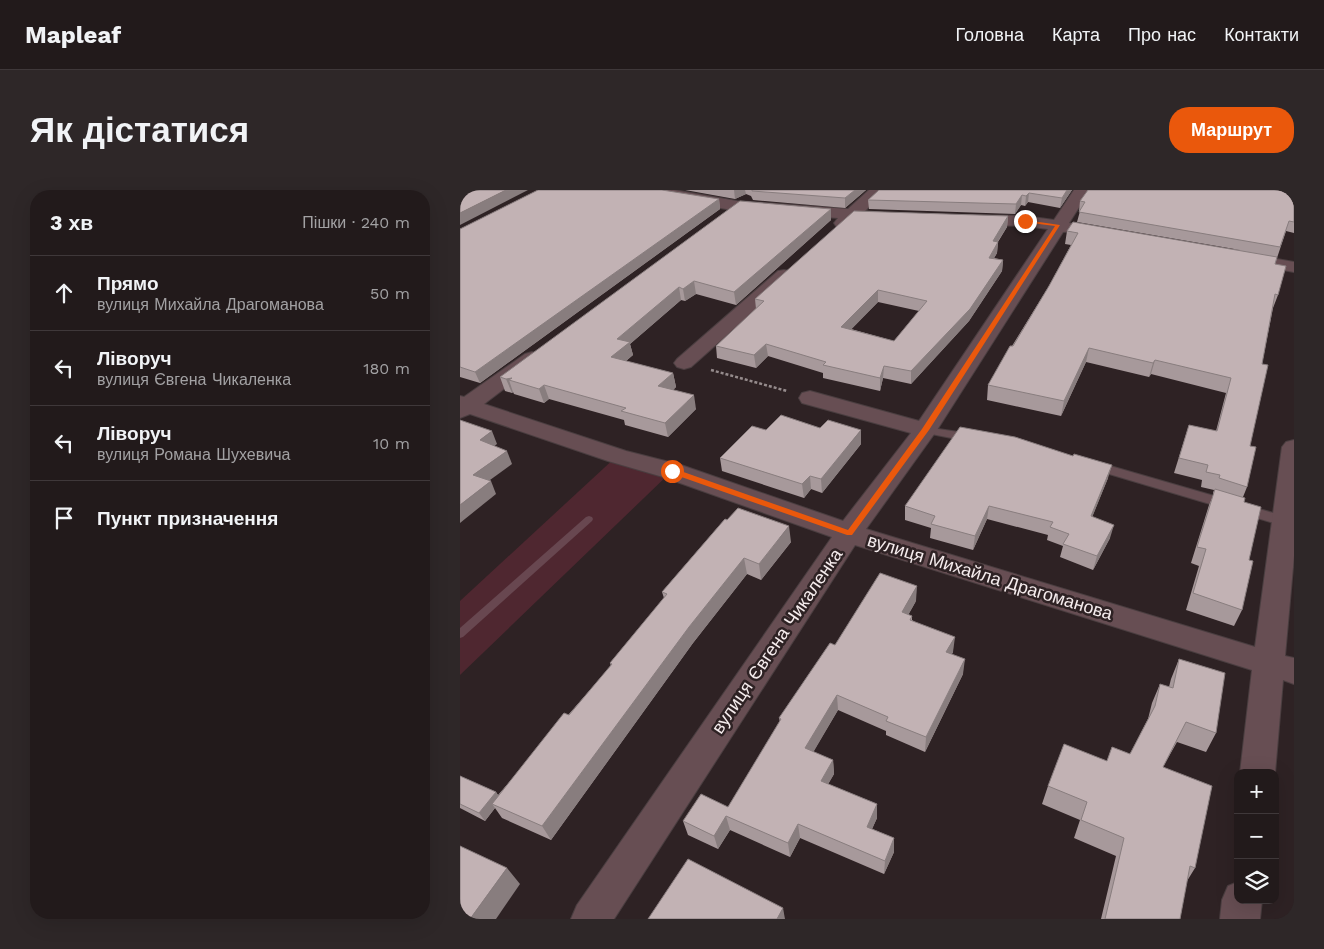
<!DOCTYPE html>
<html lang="uk">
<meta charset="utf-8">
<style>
:root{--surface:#221a1b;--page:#2e2728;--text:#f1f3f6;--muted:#a2a1a3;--line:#3f383a;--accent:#ea580c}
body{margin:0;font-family:"Work Sans",sans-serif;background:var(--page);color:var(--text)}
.controls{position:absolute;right:15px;bottom:15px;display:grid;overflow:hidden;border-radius:10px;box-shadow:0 5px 20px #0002}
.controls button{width:45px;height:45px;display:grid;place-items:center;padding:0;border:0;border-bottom:1px solid var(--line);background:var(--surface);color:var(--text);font:25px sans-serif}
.stop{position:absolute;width:15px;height:15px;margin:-11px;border:4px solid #ea580c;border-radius:50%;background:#fff}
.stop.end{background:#ea580c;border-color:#fff;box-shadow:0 1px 5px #0008}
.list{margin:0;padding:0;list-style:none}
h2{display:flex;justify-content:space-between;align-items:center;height:65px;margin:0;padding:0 20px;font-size:21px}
h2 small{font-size:16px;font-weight:400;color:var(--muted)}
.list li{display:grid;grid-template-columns:32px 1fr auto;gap:15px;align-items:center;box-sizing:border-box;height:75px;padding:0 20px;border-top:1px solid var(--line)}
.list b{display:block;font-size:19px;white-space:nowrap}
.list p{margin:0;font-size:16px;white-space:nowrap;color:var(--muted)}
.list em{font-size:16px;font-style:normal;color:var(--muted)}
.icon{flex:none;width:28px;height:28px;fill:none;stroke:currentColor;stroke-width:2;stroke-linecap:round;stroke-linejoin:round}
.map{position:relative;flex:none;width:834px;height:729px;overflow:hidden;border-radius:20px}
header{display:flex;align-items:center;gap:30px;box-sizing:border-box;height:70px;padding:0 25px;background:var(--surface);border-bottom:1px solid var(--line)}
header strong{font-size:24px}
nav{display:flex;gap:28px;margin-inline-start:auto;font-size:18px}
.intro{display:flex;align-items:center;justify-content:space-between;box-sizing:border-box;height:120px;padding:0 30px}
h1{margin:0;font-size:35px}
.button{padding:12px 22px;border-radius:20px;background:var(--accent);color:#fff;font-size:18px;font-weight:700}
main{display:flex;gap:30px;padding:0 30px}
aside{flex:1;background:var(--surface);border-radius:20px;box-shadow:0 5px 20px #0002}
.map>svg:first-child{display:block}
.green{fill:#4f2730}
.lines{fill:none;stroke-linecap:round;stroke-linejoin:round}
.stream{fill:#684750;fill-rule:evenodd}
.lane-casing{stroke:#4a3e40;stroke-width:2}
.street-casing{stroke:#4a3e40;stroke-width:2}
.path{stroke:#958b8c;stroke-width:2.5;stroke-dasharray:3 2;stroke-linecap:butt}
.lane{fill:#674e53;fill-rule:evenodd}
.street{fill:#674e53;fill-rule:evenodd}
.wall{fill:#a7999b;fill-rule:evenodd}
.shaded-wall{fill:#887d7e}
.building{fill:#c2b2b4;stroke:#887d7e;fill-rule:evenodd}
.route{fill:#ea580c}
.labels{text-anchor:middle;stroke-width:5;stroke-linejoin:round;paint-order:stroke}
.street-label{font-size:18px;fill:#f5eced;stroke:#2e2224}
</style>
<header>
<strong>Mapleaf</strong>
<nav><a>Головна</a><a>Карта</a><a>Про нас</a><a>Контакти</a></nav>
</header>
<div class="intro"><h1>Як дістатися</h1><a class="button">Маршрут</a></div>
<main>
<aside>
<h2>3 хв<small>Пішки · 240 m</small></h2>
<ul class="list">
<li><svg class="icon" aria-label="ahead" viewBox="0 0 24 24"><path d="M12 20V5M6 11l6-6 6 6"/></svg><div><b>Прямо</b><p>вулиця Михайла Драгоманова</p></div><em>50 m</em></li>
<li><svg class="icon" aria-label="left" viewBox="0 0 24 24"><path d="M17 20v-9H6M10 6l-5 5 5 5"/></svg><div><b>Ліворуч</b><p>вулиця Євгена Чикаленка</p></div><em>180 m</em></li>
<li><svg class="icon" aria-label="left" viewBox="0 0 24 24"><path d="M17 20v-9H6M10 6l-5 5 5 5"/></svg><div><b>Ліворуч</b><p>вулиця Романа Шухевича</p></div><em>10 m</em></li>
<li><svg class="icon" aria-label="arrive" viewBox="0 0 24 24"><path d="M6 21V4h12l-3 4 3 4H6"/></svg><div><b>Пункт призначення</b></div></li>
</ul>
</aside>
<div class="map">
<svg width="834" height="729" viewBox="0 0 834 729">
<rect width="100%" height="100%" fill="#2e2224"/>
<polygon class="green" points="157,266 212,281 0,485 0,411"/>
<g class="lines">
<polygon class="stream" points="129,326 132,327 133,329 132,331 3,447 0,448 0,438 126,327"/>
<g class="lane-casing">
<g id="lane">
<polygon points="465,237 512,244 518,248 512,252 461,242 459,240 461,238"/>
<polygon points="633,271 834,329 834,339 629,278 627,275"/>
</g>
</g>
<g class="street-casing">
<g id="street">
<path d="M181 0H214L277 11 388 19 409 0H426L405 21 434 24 436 27 434 30 428 32 395 29C389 35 385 39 376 36L374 33 378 28 277 21 189 5 184 3Z"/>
<polygon points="614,0 630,0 609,33 618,35 620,38 618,41 603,42 477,240 406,339 795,457 822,257 826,252 834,250 834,366 825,466 834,468 834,494 823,490 815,583 780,583 792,480 395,355 154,729 111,729 117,715 372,347 203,287 148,271 10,224 0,228 0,206 4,207 65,164 72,162 79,164 82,168 79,172 24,214 166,261 221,275 383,331 451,243 342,213 339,208 342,203 350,201 459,231 588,39 565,36 511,35 505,33 503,30 505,27 511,25 565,26 594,30"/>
<polygon points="783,63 834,72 834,82 777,72 774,68 777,64"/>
<polygon points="324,80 330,81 333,85 330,89 231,177 224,179 217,177 214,173 217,169 318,81"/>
<polygon points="778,692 778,710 802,710 800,729 760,729 762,710 768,696"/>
</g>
</g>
<polyline class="path" points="251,180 327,201"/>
<use href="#lane" class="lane"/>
<use href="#street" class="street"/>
</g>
<g class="wall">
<polygon points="225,0 406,0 385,18 293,10 291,6 286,4 275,9"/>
<polygon points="612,0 600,18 568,12 565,16 561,15 555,24 409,19 408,10"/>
<polygon points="834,0 834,43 826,41 815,74 818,105 813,118 802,174 790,256 787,297 783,307 784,312 789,370 782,420 774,436 726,420 739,376 731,373 749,315 754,304 753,303 754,300 741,297 742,290 714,283 729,235 756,241 766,203 691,184 689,187 626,172 601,226 527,210 528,195 589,96 611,55 605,54 607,41 780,60 617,32 620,21 619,21 620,11"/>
<polygon points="259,9 260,19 20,193 0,187 0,39"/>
<polygon points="371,19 371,30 276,115 236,104 225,111 221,110 170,154 173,165 166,171 213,183 216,197 213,200 236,219 208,247 165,235 164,230 89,209 84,213 54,204 53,202 52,203 45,201 40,187"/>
<path d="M548 26 547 37 538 52 537 63 534 68 543 70 542 81 509 131 451 194 423 188 420 201 363 188V183L308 166 296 178 257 168 256 156 296 119 295 109ZM418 112 459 121 434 151 391 139Z"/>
<polygon points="401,254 362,303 351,299 344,308 262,281 260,268"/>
<polygon points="648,288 632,327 650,348 633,380 600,367 603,356 587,350 588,345 527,329 513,360 470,348 471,338 445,330 445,316"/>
<polygon points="265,329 331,352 301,390 287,384 233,453 91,650 42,628 35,618 25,631 0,618 0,586 36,602 38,605 151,476 150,473 204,408 202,402"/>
<polygon points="456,411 448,425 452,426 452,430 493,462 492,464 503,484 465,562 426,545 426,541 378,520 353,562 373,570 374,584 368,594 417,614 417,628 412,639 434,648 434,662 424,684 340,648 330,667 270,640 258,659 228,645 223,631 268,617 320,532 319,528 375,455"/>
<polygon points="719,469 756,543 746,562 717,552 703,577 735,678 727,691 720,729 641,729 656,666 614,648 620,630 582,614 588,596 647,571 652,557 670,564 688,529 692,513 700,494 709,497 711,489"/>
</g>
<g class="shaded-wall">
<polygon points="46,0 68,0 0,35 0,23"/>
<polygon points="274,0 285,0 286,4 275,9"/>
<polygon points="395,0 406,0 385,18 385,8"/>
<polygon points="607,0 612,0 600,18 602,8"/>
<polygon points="569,3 568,12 565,16 566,6"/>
<polygon points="562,5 561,15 555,24 556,14"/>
<polygon points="259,9 260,19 20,193 15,182"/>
<polygon points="371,19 371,30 276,115 274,102"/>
<polygon points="548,26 547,37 531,62 533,51"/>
<polygon points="538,52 537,63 528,79 529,68"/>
<polygon points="543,70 542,81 509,131 451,194 451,181"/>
<polygon points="234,91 236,104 225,111 223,99"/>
<polygon points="219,97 221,110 170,154 173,165 155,180 151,167 157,149"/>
<polygon points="418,100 418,112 382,149 381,137"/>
<polygon points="306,154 308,166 296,178 294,165"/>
<polygon points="629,158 626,172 601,226 604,211"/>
<polygon points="695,170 691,184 689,187 693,173"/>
<polygon points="424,176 423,188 420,201 420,188"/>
<polygon points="213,183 216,197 201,210 198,196"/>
<polygon points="52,188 49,190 53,202 52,203 46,189"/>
<polygon points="84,195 89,209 84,213 79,199"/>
<polygon points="234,205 236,219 208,247 205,233"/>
<polygon points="401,240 401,254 362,303 361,289"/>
<polygon points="32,241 37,254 25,263 20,250"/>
<polygon points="47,261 52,274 19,298 13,285"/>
<polygon points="652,275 648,288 627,340 631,326"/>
<polygon points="350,286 351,299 344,308 342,294"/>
<polygon points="31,291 36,304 0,333 0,315"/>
<polygon points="529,316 527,329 513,360 515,346"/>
<polygon points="654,335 650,348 633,380 637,366"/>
<polygon points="329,336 331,352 301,390 299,374"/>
<polygon points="284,368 287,384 233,453 91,650 82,636 229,437"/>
<polygon points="457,396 456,411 441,438 442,422"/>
<polygon points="495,447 493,462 484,477 486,462"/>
<polygon points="505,469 503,484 465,562 466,547"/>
<polygon points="377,505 378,520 347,573 345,558"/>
<polygon points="373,570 374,584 362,605 361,591"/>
<polygon points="36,602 41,610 32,614 35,618 25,631 19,623"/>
<polygon points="417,614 417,628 407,650 407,637"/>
<polygon points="266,626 270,640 258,659 254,646"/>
<polygon points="338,634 340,648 330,667 328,653"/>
<polygon points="434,648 434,662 424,684 425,671"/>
<polygon points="47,678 60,694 36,729 10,729"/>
<polygon points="323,718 325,729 317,729"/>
</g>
<g class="building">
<polygon points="0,0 46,0 0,23"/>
<polygon points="78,0 202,0 259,9 15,182 0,177 0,39"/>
<polygon points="292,0 395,0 385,8 292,1"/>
<polygon points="419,0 607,0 602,8 569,3 566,6 562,5 556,14 408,10"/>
<polygon points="628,0 834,0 834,32 829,31 820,57 619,22 625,12 620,11"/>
<polygon points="280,11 371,19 274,102 234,91 223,99 219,97 157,149 170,152 151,167 213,183 198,196 234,205 205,233 161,221 166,218 84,195 79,199 49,190 52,188 46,189 40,187"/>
<path d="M394 21 548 26 533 51 538 52 529 68 543 70 510 119 451 181 424 176 420 188 363 175 366 172 306 154 294 165 256 156 304 111 295 109ZM418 100 467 111 434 151 381 137Z"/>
<polygon points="613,32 817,67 815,74 826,76 818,105 815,104 802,174 808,175 790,256 796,257 787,297 759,288 760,285 746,282 748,275 719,268 729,235 757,241 771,188 695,170 693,173 629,158 604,211 528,195 550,156 553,156 589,96 618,43 607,41"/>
<polygon points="321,225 360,238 368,230 401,240 361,289 350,286 342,294 260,268 292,236 306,240"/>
<polygon points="0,230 32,241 20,250 47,261 13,285 31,291 0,315"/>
<polygon points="500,237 555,247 613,266 614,264 652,275 631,326 654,335 637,366 603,354 609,344 590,337 593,332 529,316 515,346 471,334 475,326 445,316"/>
<polygon points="755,299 785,308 784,312 801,317 789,370 793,371 782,420 733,403 746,359 737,357"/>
<polygon points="278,318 329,336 299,374 284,368 229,437 82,636 32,614 104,523 109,525 152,474 150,473 207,404 202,402 265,329 267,330"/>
<polygon points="420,383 457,396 442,422 452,426 450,430 495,447 486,462 505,469 466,547 426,531 428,527 377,505 345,558 373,570 361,591 417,614 407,637 434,648 425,671 338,634 328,653 266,626 254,646 223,631 241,604 268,617 321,529 319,528 370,453 375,455"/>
<polygon points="719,469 765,483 756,543 726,532 703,577 752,596 735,678 730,676 720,729 645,729 664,648 621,630 627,612 588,596 604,554 647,571 652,557 670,564 695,516 700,494 713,498"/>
<polygon points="0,586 36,602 19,623 0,614"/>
<polygon points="0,656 47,678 10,729 0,729"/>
<polygon points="228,669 323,718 317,729 188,729"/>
</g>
<polygon class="route" points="565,30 600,35 469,240 392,345 387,345 210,283 210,279 215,279 388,340 462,239 595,36 563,32"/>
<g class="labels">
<g class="street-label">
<text transform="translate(530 387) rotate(17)" y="6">вулиця Михайла Драгоманова</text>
<text transform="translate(317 451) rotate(-56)" y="6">вулиця Євгена Чикаленка</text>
</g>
</g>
</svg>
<div class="controls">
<button>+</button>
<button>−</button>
<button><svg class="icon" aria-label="layers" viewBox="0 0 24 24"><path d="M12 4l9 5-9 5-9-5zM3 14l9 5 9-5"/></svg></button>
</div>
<div class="stop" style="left:212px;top:281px"></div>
<div class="stop end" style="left:565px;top:31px"></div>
</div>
</main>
